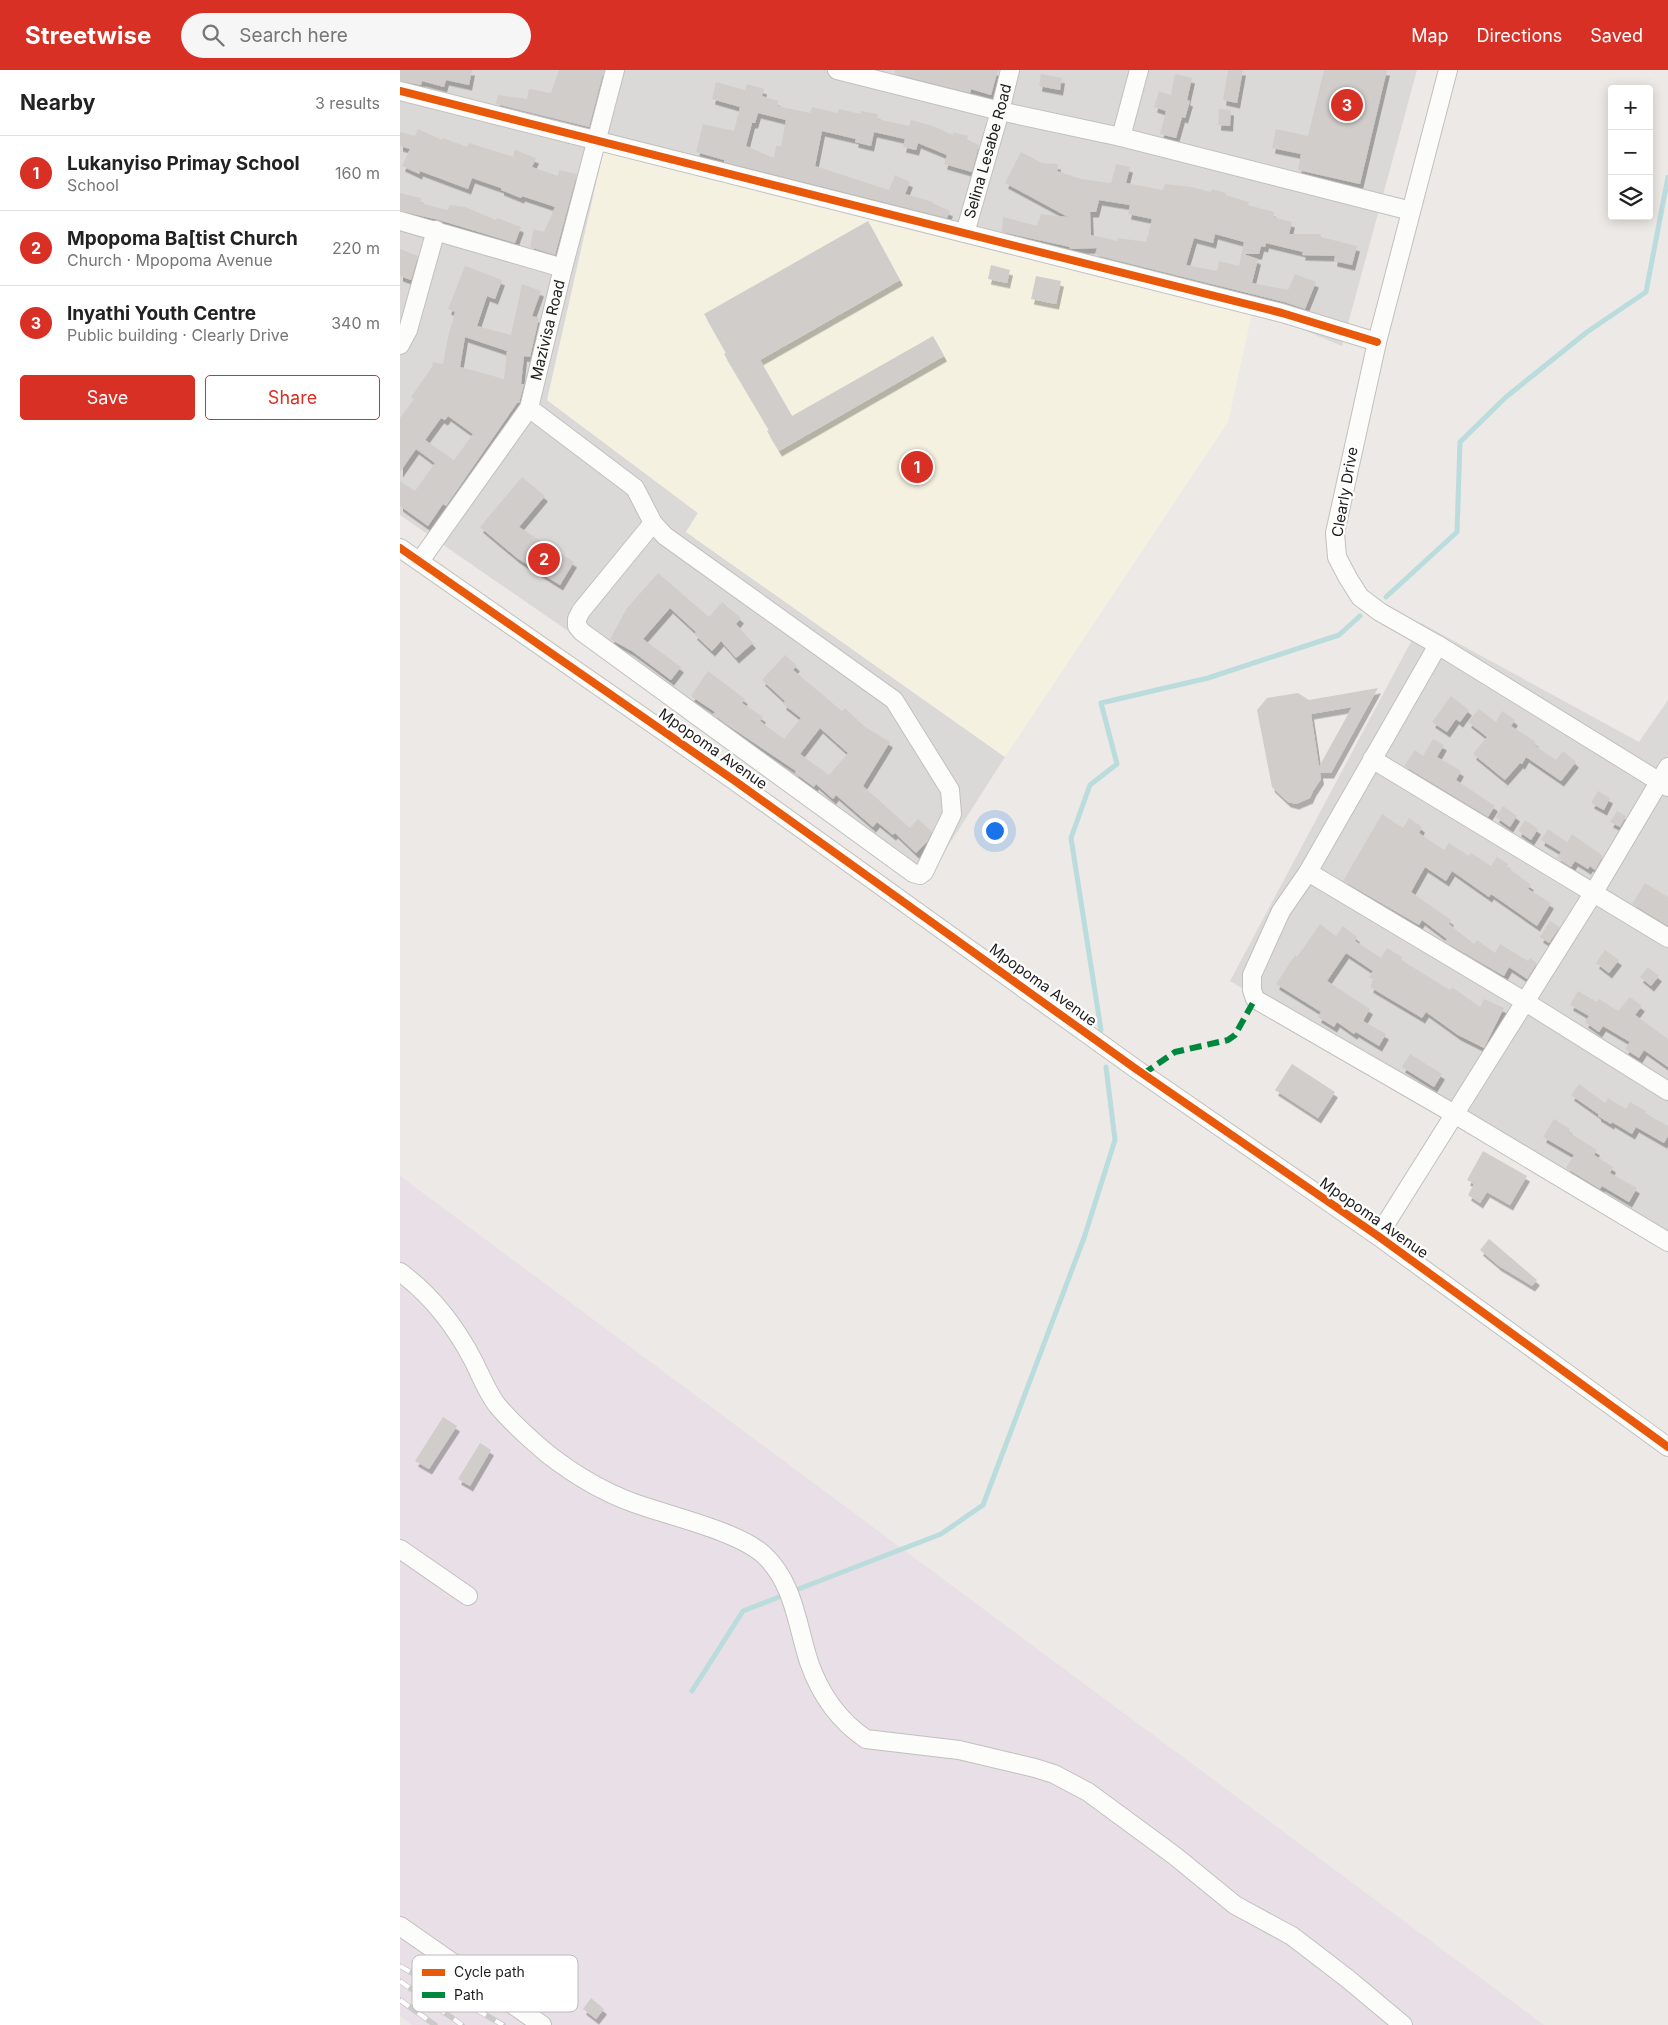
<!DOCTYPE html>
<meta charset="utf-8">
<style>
:root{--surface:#fff;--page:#f6f6f6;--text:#222;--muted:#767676;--line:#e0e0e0;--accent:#d93025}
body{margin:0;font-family:Inter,sans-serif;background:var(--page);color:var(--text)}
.controls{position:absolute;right:15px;top:15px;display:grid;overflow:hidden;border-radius:5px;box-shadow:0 2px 12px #0003}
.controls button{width:45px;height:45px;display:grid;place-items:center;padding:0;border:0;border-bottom:1px solid var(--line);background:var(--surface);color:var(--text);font:25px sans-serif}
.you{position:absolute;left:594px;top:760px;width:18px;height:18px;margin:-12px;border:4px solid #fff;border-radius:50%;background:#1a73e8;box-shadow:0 0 0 8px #1a73e833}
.badge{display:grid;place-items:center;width:32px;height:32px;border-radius:50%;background:var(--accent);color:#fff;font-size:16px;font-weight:700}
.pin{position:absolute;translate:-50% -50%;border:2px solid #fff;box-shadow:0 1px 5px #0006}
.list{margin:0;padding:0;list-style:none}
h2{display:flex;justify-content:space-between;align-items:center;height:65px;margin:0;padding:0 20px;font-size:21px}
h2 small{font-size:16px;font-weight:400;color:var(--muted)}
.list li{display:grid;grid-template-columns:32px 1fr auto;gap:15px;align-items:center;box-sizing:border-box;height:75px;padding:0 20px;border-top:1px solid var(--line)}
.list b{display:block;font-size:19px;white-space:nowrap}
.list p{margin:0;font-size:16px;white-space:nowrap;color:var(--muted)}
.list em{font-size:16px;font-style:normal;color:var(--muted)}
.actions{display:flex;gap:10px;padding:15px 20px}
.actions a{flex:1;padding:11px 0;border:1px solid var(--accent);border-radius:5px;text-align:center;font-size:18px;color:var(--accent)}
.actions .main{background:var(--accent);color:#fff}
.icon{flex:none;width:28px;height:28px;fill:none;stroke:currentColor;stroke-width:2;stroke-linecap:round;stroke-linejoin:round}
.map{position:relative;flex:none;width:1268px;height:1955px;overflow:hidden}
header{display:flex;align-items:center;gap:30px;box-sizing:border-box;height:70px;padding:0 25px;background:var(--accent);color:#fff}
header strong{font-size:24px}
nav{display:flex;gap:28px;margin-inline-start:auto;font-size:18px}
.search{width:350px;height:45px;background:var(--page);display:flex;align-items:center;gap:12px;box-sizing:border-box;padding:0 18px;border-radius:28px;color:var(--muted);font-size:19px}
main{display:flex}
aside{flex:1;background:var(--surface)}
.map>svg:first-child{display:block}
.residential{fill:#dbd9d7}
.industrial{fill:#e9dfe6}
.education{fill:#f5f1e1}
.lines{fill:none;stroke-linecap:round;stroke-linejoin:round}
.stream{stroke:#bbdcdd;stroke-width:5}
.building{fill:#d0cdcb;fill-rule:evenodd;filter:url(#shadow)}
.minor-casing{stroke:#c1c0be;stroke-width:20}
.minor{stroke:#fcfcfb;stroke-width:18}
.rail-casing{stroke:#cacac9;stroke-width:5.5}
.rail{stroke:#fff;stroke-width:4;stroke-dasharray:11;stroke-linecap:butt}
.quiet{stroke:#00873e;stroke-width:6;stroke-dasharray:12 6;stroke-linecap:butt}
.cycleway-casing{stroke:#fff;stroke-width:11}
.cycleway{stroke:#e8590c;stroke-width:8}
.labels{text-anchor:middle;stroke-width:4.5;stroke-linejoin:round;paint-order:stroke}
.street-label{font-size:15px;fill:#1d1d1d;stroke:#fff}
.key{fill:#fff;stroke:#bbb;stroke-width:1}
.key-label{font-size:14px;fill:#1d1d1d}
</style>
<header>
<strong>Streetwise</strong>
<div class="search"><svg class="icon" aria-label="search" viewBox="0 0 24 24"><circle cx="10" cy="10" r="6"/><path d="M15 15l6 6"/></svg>Search here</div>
<nav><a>Map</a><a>Directions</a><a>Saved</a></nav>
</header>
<main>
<aside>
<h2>Nearby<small>3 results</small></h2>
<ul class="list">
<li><span class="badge">1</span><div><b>Lukanyiso Primay School</b><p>School</p></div><em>160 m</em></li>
<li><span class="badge">2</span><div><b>Mpopoma Ba[tist Church</b><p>Church · Mpopoma Avenue</p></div><em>220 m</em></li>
<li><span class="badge">3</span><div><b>Inyathi Youth Centre</b><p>Public building · Clearly Drive</p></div><em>340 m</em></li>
</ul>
<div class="actions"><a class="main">Save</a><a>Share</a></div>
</aside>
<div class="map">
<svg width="1268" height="1955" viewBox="0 0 1268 1955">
<defs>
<filter id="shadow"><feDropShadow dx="3" dy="5.5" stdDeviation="0" flood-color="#0004"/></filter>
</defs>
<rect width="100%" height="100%" fill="#ece9e6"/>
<g class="residential">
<polygon points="0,0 1017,0 942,276 853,239 147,330 298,443 286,462 605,687 527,809 0,445"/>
<polygon points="1021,553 1239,672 1268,630 1268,1173 830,911"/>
</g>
<polygon class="industrial" points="0,1106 1144,1955 12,1955 0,1946"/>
<polygon class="education" points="204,78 853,239 828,352 605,687 286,462 298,443 147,330"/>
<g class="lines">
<g class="stream">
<polyline points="986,527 1057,462 1060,372 1106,327 1187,262 1246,222 1268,107"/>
<polyline points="701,960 671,768 690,715 717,694 701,633 808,608 939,565 960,546"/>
<polyline points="396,1520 541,1464 583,1435 684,1168 715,1070 706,997"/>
<polyline points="292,1621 343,1541 384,1525"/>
</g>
</g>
<g class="building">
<polygon points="0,0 72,0 69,15 46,10 44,17 22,11 21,15 0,11"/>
<polygon points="159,0 204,0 189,57 96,34 98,25 127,29 129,19 151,23"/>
<polygon points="495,0 598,0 591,25 571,19 570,23 495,4"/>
<polygon points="828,0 843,0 837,33 823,30"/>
<polygon points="924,0 987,0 960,114 898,100 901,84 872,78 876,59 908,66"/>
<polygon points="641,4 662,8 660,20 639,16"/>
<polygon points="775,4 792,8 787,30 790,31 785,48 782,47 776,68 760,64 766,41 754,37 759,21 771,25"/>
<path d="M316 12 345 20 347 14 364 19 362 26 378 31 377 36 410 43 412 37 438 43 439 39 461 44V41L478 44 477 49 509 56 511 50 533 56 553 65V62L568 66 567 70 579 75 572 102 544 94 547 85 518 73 516 80 503 77 505 69 474 62 471 76 455 72 456 69 422 61 415 96 489 120 495 105 510 112 505 124 533 132 532 133 550 141 547 148 324 92V90L296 82 303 54 334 61 340 37 312 29ZM358 43 386 50 381 76H376L374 88 346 76 352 53H355Z"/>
<polygon points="819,39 831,40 830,56 818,55"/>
<polygon points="18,59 42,70 43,68 67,77 69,73 113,87 115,80 136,88 132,97 158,106 159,100 177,104 155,185 130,177 134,159 144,162 155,137 122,126 121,128 101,120 101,118 72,108 68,119 20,101 19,104 2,96 10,79 0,76 0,62 15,66"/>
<path d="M621 82 642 93 658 94 657 101 681 109 711 113 716 94 730 97 726 113 763 120 765 114 791 117 811 122 812 119 826 123 825 125 849 132 848 135 874 142 873 147 892 152 889 164H921V167L957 176 952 195 934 191 935 186 902 185 903 182 866 173 865 177 861 176 859 184H843L858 189 852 213 888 220 895 204 916 212 905 239 884 232 695 185 697 178 673 179 669 178 670 177 602 162 603 147 637 156 641 144 668 147 605 113ZM699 130 730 135 728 144 752 149 746 172 718 168V171L691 165 690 142H696ZM815 164 844 172 839 196 819 191 817 201 786 195 794 168 813 173Z"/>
<polygon points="0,123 21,128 20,133 47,140 50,135 65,137 96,150 97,148 121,157 115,173 39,150 0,141"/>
<polygon points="468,151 500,210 360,290 392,346 533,266 544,286 379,381 367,361 369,360 324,284 326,283 304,244"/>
<polygon points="0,179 18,186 11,210 0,206"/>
<polygon points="591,195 610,200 607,213 588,209"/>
<path d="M65 196 102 210 95 229 87 226 77 256 111 265 122 214 141 221 132 246 139 248 130 287 124 286 121 314H124L119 333H117L46 436 43 434 28 456 0 436V411L15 421 35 393 16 379 0 402V348L14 329 11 327 32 297 33 292 43 294 48 267 55 242 48 239ZM65 267 107 281 104 309 60 297ZM48 346 73 364 54 390 25 370 41 348 45 350Z"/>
<polygon points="636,206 661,211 656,234 631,229"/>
<polygon points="122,407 145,426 119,457 174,492 160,515 117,488 80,457"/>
<polygon points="258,503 309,547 322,532 341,548 336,554 353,573 336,588 321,571 312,581 294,564 296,562 270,538 243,569 281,597 271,610 232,581 210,569 227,538"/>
<path d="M385 585 397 596 393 600 442 641 445 638 465 657 490 672 463 716 510 758 518 749 532 762 527 772 516 783 495 763 493 765 477 752 473 757 436 725 433 729 416 714 414 717 395 703 396 701 326 654 313 644 315 642 291 626 308 601 345 629 342 633 363 647 360 651 384 669 401 648 383 634 385 631 362 610ZM420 658 448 683 429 705 400 684Z"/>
<path d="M978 618 931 703H920L921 709 913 721 910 728 896 734 888 732 872 717 857 640 867 628 898 623 909 630ZM952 637 919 697 911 644Z"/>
<polygon points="1051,626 1069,640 1060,652 1056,649 1047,662 1032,652"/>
<polygon points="1079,639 1096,652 1102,641 1115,650 1111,656 1136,672 1134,675 1156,690 1163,681 1176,692 1161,711 1126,687 1122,694 1120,693 1105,710 1073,684 1087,667 1068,652"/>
<polygon points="1033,669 1044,675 1037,687 1061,701 1056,710 1095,736 1088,747 1004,696 1015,680 1023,686"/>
<polygon points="1198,721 1210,728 1204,740 1191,733"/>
<polygon points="1103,736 1117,746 1110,757 1096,747"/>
<polygon points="1217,741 1226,746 1220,757 1210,752"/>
<polygon points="982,744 1003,758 1009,748 1022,757 1019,763 1044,780 1049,773 1069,786 1071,783 1091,796 1097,787 1108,794 1107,797 1131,815 1128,819 1151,833 1137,856 1091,824 1089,827 1052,801 1046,811 1025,797 1011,822 1051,850 1049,854 1074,874 1077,870 1095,883 1100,874 1128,891 1130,888 1137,893 1127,909 1109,897 1104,906 1045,872 1047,869 1022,850 1019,855 943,811"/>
<polygon points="1125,750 1138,759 1131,770 1118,761"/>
<polygon points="1148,759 1167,772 1172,764 1203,786 1195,800 1190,796 1188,799 1175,791 1171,797 1157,788 1161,782 1141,770"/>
<polygon points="1245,813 1268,827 1268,856 1232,834"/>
<polygon points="1150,851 1160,857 1149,873 1140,867"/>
<polygon points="920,854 936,866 943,856 957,867 955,871 981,888 987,878 1002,887 1001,890 1050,920 1052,917 1080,937 1084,929 1104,938 1084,978 1058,965 1026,942 1022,948 970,917 974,910 969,907 973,901 946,883 927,911 970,939 963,951 986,964 979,976 956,962 954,964 937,952 934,957 918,947 921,942 876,914 895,885 897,887"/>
<polygon points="1205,880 1219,890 1209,903 1196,893"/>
<polygon points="1248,897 1259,906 1251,916 1240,907"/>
<polygon points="1178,921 1197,932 1199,929 1218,941 1230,927 1242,936 1235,945 1268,969 1268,997 1244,980 1239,988 1225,979 1230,972 1203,956 1199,962 1185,952 1189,946 1170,935"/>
<polygon points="1010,984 1042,1004 1034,1017 1002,997"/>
<polygon points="892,994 935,1022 918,1048 875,1020"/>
<polygon points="1179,1014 1205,1033 1208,1028 1226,1039 1230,1032 1246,1041 1245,1043 1268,1056 1268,1066 1264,1073 1236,1057 1232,1064 1212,1052 1211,1054 1198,1046 1198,1044 1171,1025"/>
<polygon points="1154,1049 1170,1059 1168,1062 1197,1080 1194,1085 1213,1097 1210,1103 1237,1118 1229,1132 1202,1116 1200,1119 1166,1098 1174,1085 1143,1067"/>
<polygon points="1083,1081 1127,1106 1110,1135 1087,1122 1080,1133 1068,1125 1074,1114 1067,1110"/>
<polygon points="1089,1169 1137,1210 1132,1216 1099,1196 1080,1180"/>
<polygon points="43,1347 57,1356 29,1399 15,1391"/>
<polygon points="80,1373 91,1380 70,1416 58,1409"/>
<polygon points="191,1928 204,1939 196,1949 183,1939"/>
</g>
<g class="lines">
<g class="minor-casing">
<g id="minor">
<polyline points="437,0 600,41 721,67 1011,141"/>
<polyline points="1048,0 977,272 935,463 937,487 948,508 960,527 980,542 1038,575 1268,717"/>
<polyline points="0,21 882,243 977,272"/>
<polyline points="721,67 739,0"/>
<polyline points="0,151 163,198"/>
<path id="s1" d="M565 163 600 41 610 0"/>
<polyline points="0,275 8,260 36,160"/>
<polyline points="129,338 235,418 253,453 265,466 494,630 550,720 552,744 524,802 520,805 513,803 182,562 177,556 177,549 181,541 253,453"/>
<polyline points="0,478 335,711 736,999 978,1166 1268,1377"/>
<path id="s2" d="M20 491 129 338 163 198 215 0"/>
<polyline points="1038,575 908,802 881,841 852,905 852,920 855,929 1056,1045 1268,1172"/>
<polyline points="972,689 1268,868"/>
<polyline points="908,802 1124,931 1268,1021"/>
<polyline points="978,1166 1194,822 1268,697"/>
<path d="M0 1202C31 1225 56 1257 74 1292 81 1306 87 1322 97 1335 112 1353 131 1370 149 1385 175 1405 203 1422 234 1433 269 1446 338 1461 364 1485 394 1513 397 1555 409 1592 420 1624 438 1650 466 1669L559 1680 635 1698 654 1704 688 1722 775 1786 835 1835 892 1866 948 1909 1003 1955"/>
<polyline points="0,1479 68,1526"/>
<polyline points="0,1856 142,1955"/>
</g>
</g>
<use href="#minor" class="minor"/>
<g class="rail-casing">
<g id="rail">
<polyline points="0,1896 103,1955"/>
<polyline points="0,1911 62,1955"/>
<polyline points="0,1930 35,1955"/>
</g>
</g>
<use href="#rail" class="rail"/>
<polyline class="quiet" points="743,1004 775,982 828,970 835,965 855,929"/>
<g class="cycleway-casing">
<g id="cycleway">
<polyline points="0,21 882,243 977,272"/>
<polyline points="0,478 335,711 736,999 978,1166 1268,1377"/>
</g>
</g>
<use href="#cycleway" class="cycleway"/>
</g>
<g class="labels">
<g class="street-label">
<text dy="5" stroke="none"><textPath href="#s1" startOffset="85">Selina Lesabe Road</textPath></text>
<text dy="5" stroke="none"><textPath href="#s2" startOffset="268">Mazivisa Road</textPath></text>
<text transform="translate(945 422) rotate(-80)" y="5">Clearly Drive</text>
<text transform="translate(313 679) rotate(35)" y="5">Mpopoma Avenue</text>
<text transform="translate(643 915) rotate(36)" y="5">Mpopoma Avenue</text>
<text transform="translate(974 1148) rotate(35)" y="5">Mpopoma Avenue</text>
</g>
</g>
<rect x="12" y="1885" width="166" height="57" rx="8" class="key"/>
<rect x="22" y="1899" width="23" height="7" fill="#e8590c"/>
<rect x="22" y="1922" width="23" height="6" fill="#00873e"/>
<g class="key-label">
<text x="54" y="1907">Cycle path</text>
<text x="54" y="1930">Path</text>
</g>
</svg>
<div class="controls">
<button>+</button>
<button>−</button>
<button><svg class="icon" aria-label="layers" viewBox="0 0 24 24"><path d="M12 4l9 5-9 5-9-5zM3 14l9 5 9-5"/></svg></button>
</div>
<div class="you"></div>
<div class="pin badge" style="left:517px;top:397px">1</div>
<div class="pin badge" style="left:144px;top:489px">2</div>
<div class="pin badge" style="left:947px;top:35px">3</div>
</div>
</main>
